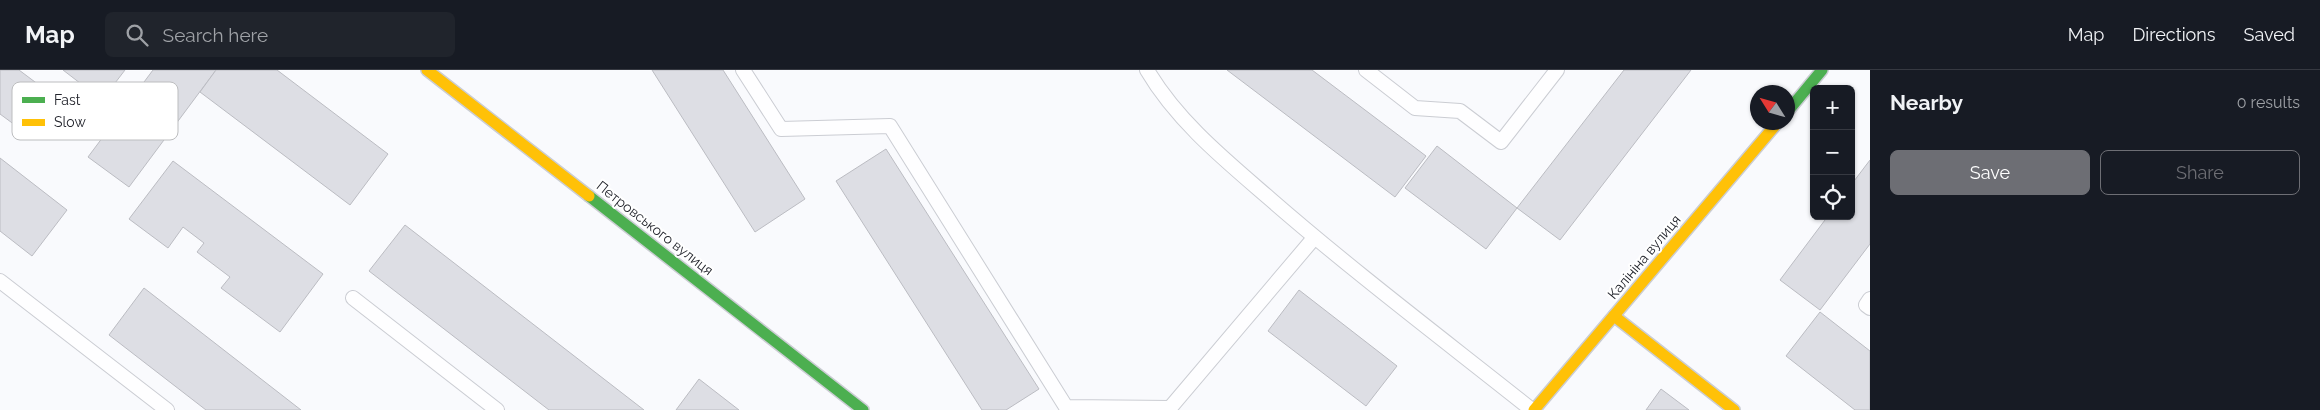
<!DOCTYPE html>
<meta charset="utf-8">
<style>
:root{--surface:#171b24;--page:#20242c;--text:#f1f3f6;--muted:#9ea1a6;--line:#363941;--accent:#6d6e74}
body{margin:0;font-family:Raleway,sans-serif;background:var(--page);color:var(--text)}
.controls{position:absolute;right:15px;top:15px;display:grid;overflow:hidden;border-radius:8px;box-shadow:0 1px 4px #0004}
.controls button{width:45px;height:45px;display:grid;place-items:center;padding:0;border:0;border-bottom:1px solid var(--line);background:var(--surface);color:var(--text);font:25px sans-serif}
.compass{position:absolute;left:1750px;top:15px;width:45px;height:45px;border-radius:50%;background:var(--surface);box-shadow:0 1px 4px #0004;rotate:307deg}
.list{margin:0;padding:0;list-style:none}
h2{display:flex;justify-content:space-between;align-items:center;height:65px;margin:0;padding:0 20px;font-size:21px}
h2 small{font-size:16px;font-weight:400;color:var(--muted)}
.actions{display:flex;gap:10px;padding:15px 20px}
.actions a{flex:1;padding:11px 0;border:1px solid var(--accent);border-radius:8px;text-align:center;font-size:18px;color:var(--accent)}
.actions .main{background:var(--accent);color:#fff}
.icon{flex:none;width:28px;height:28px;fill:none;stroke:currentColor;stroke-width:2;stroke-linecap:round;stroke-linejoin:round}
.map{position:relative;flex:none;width:1870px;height:340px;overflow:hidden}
header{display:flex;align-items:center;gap:30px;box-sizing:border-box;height:70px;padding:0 25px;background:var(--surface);border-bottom:1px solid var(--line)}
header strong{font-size:24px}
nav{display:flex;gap:28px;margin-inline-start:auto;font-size:18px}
.search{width:350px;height:45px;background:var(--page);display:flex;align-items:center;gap:12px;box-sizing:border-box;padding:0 18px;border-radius:8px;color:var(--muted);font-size:19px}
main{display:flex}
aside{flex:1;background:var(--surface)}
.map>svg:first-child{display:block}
.building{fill:#dddee4;stroke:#bbbcc2}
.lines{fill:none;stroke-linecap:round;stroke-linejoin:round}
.lane-casing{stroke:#cbcdd3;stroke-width:16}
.fast-casing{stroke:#cbcdd3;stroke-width:14}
.slow-casing{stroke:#cbcdd3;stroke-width:14}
.lane{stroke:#fefeff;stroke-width:14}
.fast{stroke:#4caf50;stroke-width:11}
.slow{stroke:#ffc107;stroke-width:11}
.labels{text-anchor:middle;stroke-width:4;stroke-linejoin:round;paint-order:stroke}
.street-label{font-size:14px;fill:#21232b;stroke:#fff}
.key{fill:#fff;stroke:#bcbdbf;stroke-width:1}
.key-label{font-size:14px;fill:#21232b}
</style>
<header>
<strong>Map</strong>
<div class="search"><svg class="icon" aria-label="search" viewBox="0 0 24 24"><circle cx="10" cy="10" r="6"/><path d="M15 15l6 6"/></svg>Search here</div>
<nav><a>Map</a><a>Directions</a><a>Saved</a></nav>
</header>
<main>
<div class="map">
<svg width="1870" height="340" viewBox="0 0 1870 340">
<rect width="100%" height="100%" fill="#f9fafd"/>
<g class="building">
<polygon points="0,0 19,0 47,21 19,58 0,44"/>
<polygon points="63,0 125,0 102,30"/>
<polygon points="153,0 216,0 129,117 88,87"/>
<polygon points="216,0 277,0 388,84 350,135 200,22"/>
<polygon points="652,0 723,0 805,129 755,162"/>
<polygon points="1227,0 1312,0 1426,86 1395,127"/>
<polygon points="1624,0 1691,0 1560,170 1517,138"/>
<polygon points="1437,76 1517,138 1486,179 1405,118"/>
<polygon points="886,79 1039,319 1006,340 982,340 836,111"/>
<polygon points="0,88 67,140 32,186 0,161"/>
<polygon points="1870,90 1870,174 1820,240 1780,210 1828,146 1851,146 1851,115"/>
<polygon points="173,91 323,204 280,262 221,218 230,207 197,182 204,173 183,157 168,178 129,149"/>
<polygon points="405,155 644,340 549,340 369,201"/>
<polygon points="144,218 301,340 206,340 109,265"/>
<polygon points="1299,220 1397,296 1366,336 1268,261"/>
<polygon points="1820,242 1870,281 1870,340 1855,340 1786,286"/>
<polygon points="699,309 739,340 676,340"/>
<polygon points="1661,319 1689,340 1646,340"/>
</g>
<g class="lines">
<g class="lane-casing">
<g id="lane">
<polyline points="743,0 781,59 890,56 1066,337 1170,338 1314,168"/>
<path d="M1147 0C1177 51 1225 90 1269 128 1354 202 1444 270 1532 340"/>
<polyline points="1366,0 1415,38 1460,41 1501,72 1557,0"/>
<polyline points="0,211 167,340"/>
<polyline points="353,228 497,340"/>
<polyline points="1870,229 1866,235 1870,238"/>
</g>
</g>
<g class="fast-casing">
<g id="fast">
<polyline points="1788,41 1822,0"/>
<polyline points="589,126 863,340"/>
</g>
</g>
<g class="slow-casing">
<g id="slow">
<polyline points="427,0 589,126"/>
<polyline points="1614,246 1734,340"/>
<polyline points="1534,340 1778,52"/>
</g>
</g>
<use href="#lane" class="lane"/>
<use href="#fast" class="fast"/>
<use href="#slow" class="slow"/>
</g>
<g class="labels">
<g class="street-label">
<text transform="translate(655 158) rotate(38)" y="5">Петровського вулиця</text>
<text transform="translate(1644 187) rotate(-50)" y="5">Калініна вулиця</text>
</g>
</g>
<rect x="12" y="12" width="166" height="58" rx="8" class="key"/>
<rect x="22" y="27" width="23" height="6" fill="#4caf50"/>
<rect x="22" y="49" width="23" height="7" fill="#ffc107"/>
<g class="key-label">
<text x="54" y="35">Fast</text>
<text x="54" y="57">Slow</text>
</g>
</svg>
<div class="controls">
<button>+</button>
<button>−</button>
<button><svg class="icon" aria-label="locate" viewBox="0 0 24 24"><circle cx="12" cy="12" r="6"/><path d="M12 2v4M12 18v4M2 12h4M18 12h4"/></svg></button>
</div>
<svg class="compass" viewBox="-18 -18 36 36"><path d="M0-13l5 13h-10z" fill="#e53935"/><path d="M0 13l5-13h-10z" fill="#9ea1a6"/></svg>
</div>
<aside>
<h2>Nearby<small>0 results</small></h2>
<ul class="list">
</ul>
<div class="actions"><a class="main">Save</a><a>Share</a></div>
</aside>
</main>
